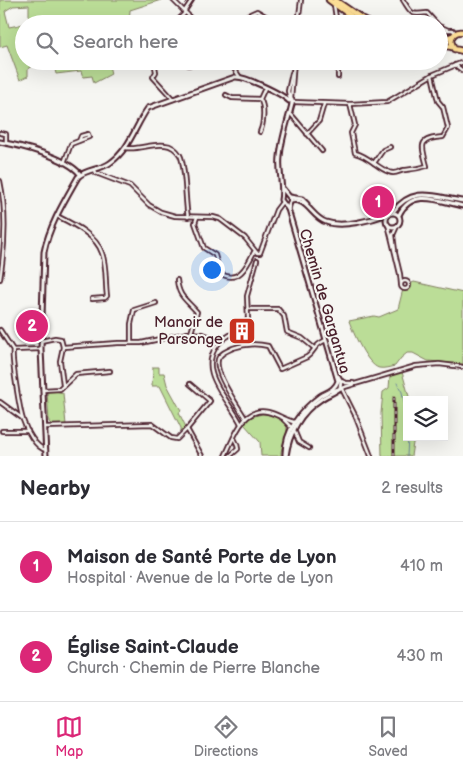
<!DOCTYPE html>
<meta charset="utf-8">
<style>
:root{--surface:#fff;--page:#f2f2f3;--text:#2b2b33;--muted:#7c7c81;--line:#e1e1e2;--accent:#db2777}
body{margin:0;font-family:"Balsamiq Sans",sans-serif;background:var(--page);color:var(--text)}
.controls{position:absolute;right:15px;bottom:15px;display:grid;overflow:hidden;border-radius:0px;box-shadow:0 5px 20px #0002}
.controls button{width:45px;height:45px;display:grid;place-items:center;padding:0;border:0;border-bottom:1px solid var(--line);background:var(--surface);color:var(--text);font:25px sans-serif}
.you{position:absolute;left:211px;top:269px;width:18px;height:18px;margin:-12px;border:4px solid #fff;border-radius:50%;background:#1a73e8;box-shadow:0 0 0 8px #1a73e833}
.badge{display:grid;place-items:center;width:32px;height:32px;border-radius:50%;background:var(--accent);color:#fff;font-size:16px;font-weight:700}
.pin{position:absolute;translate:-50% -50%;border:2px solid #fff;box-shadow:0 1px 5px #0006}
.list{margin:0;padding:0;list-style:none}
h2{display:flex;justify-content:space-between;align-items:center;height:65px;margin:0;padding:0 20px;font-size:21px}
h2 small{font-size:16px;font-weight:400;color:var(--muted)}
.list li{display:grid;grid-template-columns:32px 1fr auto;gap:15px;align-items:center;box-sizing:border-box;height:90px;padding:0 20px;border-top:1px solid var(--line)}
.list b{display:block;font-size:19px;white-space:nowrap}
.list p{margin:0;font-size:16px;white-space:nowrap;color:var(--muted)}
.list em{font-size:16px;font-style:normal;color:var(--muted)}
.icon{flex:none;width:28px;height:28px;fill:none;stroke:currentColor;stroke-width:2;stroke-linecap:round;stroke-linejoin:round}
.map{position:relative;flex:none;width:463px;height:456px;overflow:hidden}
.search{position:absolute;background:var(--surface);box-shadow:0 5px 20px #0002;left:15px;right:15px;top:15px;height:55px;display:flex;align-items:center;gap:12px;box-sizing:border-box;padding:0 18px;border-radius:28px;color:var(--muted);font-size:19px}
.sheet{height:245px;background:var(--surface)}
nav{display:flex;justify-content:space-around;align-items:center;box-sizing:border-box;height:70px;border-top:1px solid var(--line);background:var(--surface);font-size:14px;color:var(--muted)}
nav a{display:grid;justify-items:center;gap:2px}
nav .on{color:var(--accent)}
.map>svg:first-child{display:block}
.green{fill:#bbdd97;stroke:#827e61}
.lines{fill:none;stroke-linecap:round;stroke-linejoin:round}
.stream{stroke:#6f879c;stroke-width:1}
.minor-casing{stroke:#4a1f2b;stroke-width:6}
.tertiary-casing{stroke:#4a1f2b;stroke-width:7}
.primary-casing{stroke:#4a1f2b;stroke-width:8}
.minor{stroke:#f6f6f2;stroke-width:2.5}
.tertiary{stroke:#f6f6f2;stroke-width:3}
.primary{stroke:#fdde96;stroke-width:4.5}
.rail-casing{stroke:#4a1f2b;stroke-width:3}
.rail{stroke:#f6f6f2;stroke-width:1;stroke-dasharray:4;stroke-linecap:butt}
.labels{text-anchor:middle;stroke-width:4;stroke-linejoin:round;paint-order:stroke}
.street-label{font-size:15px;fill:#4a1f2b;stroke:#f6f6f2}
.poi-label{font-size:15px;fill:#4a1f2b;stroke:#f6f6f2;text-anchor:end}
</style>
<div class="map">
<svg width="463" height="456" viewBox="0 0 463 456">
<rect width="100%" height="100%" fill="#f6f6f2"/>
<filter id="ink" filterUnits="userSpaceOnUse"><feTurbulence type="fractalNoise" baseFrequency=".02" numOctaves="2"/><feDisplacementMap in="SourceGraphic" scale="10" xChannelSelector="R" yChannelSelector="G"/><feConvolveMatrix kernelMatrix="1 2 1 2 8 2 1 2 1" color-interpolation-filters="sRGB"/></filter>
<g filter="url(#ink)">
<g class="green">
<polygon points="0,0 161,0 130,10 129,24 24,24 29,18 29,5 13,6 5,11 9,27 24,24 24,61 41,61 28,69 28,76 20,80 7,45 0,47"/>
<polygon points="53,61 108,61 111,74 94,83 92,76 83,77 81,71 56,74"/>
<path d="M414 282 463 293V364L428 361 413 353H407L401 358 395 366C390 367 384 369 379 368 367 365 353 332 349 321L374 316 379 317 398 309 403 289 407 288 408 285Z"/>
<polygon points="153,367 159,367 159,373 164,373 167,385 179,407 181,410 179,413 186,427 181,432 181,428 160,386 152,386"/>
<polygon points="402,372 410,400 407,400 407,437 414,437 411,456 382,456 381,413 383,392 389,388 390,376"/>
<polygon points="47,391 55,391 63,393 66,425 52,425 49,422"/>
<path d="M262 414 272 415 286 424C290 434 280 445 281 456H261L260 442 244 424 251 417Z"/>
</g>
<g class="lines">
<g class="stream">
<polyline points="397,383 402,392 407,417"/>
<polyline points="407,456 408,437"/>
</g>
<g class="minor-casing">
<g id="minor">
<polyline points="173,0 188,15 193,24"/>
<path d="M403 0C412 14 410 15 427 13L437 24"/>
<polyline points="334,5 337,24"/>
<polyline points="184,12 192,0"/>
<polyline points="174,24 185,13"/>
<polyline points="239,24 246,16 257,11 269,18 269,24"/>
<polyline points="298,24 301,0"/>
<polyline points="439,26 448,30 453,30 455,33"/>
<polyline points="154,61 156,72 153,77 173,99"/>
<polyline points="229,61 239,76"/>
<polyline points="336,61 338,65 338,77"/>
<polyline points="189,65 189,61"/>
<polyline points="455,65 463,71"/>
<polyline points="226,95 232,98 260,99"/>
<polyline points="290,100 288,91 292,73"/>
<polyline points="291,100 294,61"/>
<polyline points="293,102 350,104 387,102 432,75 463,62"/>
<path d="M350 104 355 125 351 133 355 153C369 156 377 168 389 172 395 175 399 171 404 170 414 169 417 169 427 166 421 144 418 139 443 137L448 128 443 107 438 101 432 75"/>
<polyline points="290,113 322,151"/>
<path d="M260 132C264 123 265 106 260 99L265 88"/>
<polyline points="0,133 6,134 6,143"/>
<polyline points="307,134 319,121 324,104"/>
<path d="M126 148C139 150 152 143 165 145 171 145 177 150 180 155 186 166 185 203 188 217"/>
<polyline points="64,163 71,144 89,137 88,134 81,136 79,141"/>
<polyline points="374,163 383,150 390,147"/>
<polyline points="95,170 96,173 130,186 149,205 161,212 175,216 213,217 220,219 245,238 257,253 260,253 276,210 282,202"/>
<path d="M0 181C7 213 5 247 0 279"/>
<path d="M57 216C73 224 96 235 102 253 107 266 105 282 107 296L105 298 92 299"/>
<path d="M197 217 195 223 204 248 215 255 220 273C238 285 247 266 254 252"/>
<polyline points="388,224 400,274 401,284"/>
<polyline points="395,251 393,235 397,226"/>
<path d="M177 280C179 298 186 299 197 312L191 333"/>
<circle cx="405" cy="285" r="4"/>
<polyline points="248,309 278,309 284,316 287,332 302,338 314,348"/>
<polyline points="0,330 13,350 41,349"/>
<polyline points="41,341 55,338 61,339 63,347 60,361 63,385"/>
<polyline points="131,343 131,324 134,310 156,303"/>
<polyline points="63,347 118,343 141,343 188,333 203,334 221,341"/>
<path d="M13 350C11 358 20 411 23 420 26 430 36 448 46 450"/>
<polyline points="341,381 346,383 353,383"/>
<polyline points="342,389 355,415 371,456"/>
<polyline points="43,390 60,389 76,374 110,371"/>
<polyline points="331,391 416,366 439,364 463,367"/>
<polyline points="0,402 22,418"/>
<path d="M245 418C239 407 209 367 220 356 223 352 229 350 233 348 244 344 256 343 268 346L280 369 307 357C316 351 312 346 326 340"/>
<polyline points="284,420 291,427"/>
<path d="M241 424C229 399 193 369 221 341 226 337 232 334 237 330 241 327 245 323 248 319L247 296 257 260"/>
<polyline points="45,427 152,424 171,438 177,439 187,429 210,401 190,384"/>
<polyline points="187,429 202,456"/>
<polyline points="294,430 299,442 309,448"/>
<polyline points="2,431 28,431"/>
<path d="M225 456C234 438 243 406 268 412 277 414 285 420 294 422"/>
<polyline points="230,456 238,449 237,444 234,438"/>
</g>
</g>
<g class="tertiary-casing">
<g id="tertiary">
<path d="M0 142C22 146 66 157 80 174"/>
<polyline points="283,189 291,199 288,209"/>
<polyline points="290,197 302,199 307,204"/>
<path d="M291 201C307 197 312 218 326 222 342 228 372 220 388 214"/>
<path d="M393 212C413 185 435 197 463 201"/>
<circle cx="393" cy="220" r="7"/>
<path d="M399 215C412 188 439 201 463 206"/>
<path d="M46 456 41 349 44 252C49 226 65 200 78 177 86 169 100 170 110 163 130 149 135 126 148 108L235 77C245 76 282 94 289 101L292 100V104"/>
<path d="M285 456C284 431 301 410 320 396 327 392 335 390 338 381L297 240 288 209 281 200C284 186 278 172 280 157 281 139 288 121 292 104"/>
<path d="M286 456C289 433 301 412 320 400 326 395 335 393 340 388L341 381 338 376"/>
</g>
</g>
<g class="primary-casing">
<g id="primary">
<polyline points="329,0 362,24"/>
<polyline points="335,0 370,24"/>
<path d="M463 32C456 31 452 35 451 41L454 49 463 51"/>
<polyline points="439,41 452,36"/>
<polyline points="439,45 452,47"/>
</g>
</g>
<use href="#minor" class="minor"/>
<use href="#tertiary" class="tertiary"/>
<use href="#primary" class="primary"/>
<g class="rail-casing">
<polyline id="rail" points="394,456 394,398"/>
</g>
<use href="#rail" class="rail"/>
</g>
</g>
<defs>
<g id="building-square" transform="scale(1.4375)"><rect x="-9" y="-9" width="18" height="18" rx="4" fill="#c8321e" stroke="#f6f6f2"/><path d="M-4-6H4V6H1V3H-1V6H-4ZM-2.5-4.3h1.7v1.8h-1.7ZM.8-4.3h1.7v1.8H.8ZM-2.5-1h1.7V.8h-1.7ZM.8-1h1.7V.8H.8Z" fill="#fff"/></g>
</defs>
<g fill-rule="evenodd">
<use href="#building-square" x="242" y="331"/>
</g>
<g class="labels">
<g class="street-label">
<text transform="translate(325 301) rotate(74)" y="5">Chemin de Gargantua</text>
</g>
<g class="poi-label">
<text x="223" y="327">Manoir de<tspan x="223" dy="17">Parsonge</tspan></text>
</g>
</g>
</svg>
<div class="controls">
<button><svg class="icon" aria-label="layers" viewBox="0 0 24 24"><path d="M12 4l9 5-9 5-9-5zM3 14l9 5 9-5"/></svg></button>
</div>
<div class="you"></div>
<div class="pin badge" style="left:378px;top:202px">1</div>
<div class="pin badge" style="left:32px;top:326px">2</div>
<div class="search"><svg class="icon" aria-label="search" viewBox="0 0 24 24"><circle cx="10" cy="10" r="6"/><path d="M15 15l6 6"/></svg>Search here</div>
</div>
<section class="sheet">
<h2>Nearby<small>2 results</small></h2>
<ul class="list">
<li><span class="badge">1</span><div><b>Maison de Santé Porte de Lyon</b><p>Hospital · Avenue de la Porte de Lyon</p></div><em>410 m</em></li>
<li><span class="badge">2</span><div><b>Église Saint-Claude</b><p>Church · Chemin de Pierre Blanche</p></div><em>430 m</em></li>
</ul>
</section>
<nav>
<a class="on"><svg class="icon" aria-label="map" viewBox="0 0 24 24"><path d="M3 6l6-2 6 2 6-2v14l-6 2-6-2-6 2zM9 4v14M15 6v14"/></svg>Map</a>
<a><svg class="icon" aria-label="directions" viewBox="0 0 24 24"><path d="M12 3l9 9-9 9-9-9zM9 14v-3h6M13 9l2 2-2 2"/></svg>Directions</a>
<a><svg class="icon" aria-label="saved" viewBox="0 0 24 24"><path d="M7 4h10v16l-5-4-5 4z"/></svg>Saved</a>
</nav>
